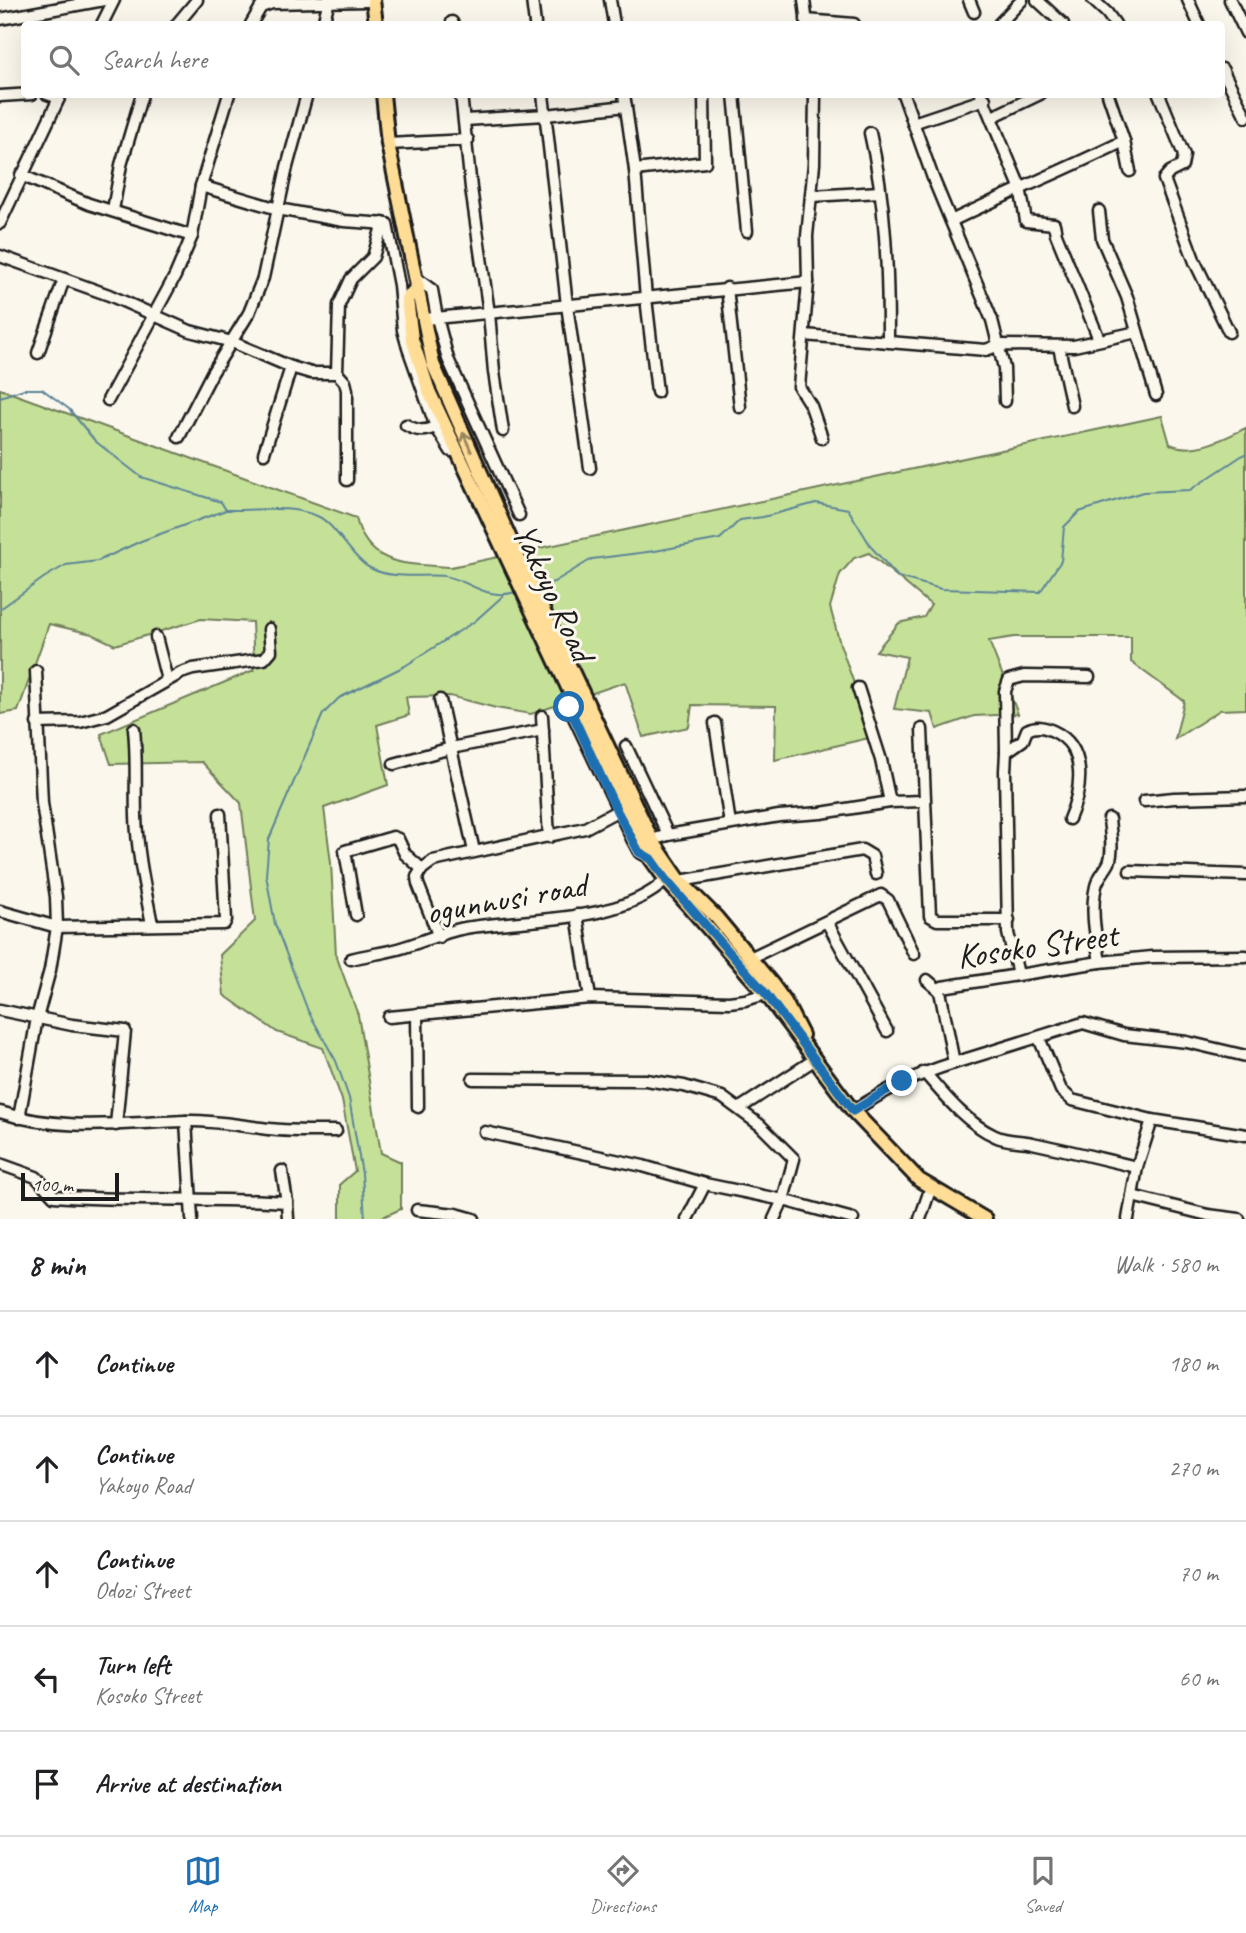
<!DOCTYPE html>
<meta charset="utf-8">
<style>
:root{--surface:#fff;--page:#f2f2f2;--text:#202124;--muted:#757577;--line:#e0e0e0;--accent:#1f6fb2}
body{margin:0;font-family:Caveat,sans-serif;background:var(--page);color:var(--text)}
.scale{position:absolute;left:21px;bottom:18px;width:98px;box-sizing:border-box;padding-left:7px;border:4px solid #1c1c1c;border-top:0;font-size:19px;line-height:24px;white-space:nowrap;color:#1c1c1c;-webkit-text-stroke:5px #fbf7ec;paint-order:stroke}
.stop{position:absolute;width:21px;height:21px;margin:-16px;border:5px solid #1f6fb2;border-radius:50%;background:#fff}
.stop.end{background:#1f6fb2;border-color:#fff;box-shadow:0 2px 7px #0008}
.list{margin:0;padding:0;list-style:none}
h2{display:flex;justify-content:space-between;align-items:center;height:91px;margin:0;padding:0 28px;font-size:30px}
h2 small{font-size:23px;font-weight:400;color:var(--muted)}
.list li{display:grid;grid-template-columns:46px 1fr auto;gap:21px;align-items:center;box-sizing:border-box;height:105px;padding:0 28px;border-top:2px solid var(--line)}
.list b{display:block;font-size:26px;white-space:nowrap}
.list p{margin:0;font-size:23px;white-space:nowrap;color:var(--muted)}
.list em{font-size:23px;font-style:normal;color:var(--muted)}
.icon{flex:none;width:38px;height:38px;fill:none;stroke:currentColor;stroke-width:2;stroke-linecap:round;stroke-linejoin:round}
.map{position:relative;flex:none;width:1246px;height:1219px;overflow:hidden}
.search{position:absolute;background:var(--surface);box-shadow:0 7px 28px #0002;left:21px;right:21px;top:21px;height:77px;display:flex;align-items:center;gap:18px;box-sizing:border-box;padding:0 24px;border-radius:7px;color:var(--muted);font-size:26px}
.sheet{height:616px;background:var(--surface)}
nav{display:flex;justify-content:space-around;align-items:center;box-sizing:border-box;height:98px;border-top:2px solid var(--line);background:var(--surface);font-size:19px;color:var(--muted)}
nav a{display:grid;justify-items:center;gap:4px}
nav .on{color:var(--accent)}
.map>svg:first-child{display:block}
.green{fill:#c5e198;stroke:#707e5a;stroke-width:2}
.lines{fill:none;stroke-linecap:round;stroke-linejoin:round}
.stream{stroke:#5d8498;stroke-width:2}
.minor-casing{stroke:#1c1c1c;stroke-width:15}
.major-casing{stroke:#1c1c1c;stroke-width:18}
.minor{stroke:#fbf7ec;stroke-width:10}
.major{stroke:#ffdd96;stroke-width:12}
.oneway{stroke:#99865f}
.route{stroke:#1f6fb2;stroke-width:9}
.labels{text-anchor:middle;stroke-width:6;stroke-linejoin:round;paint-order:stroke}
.street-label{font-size:35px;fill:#1c1c1c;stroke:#fbf7ec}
</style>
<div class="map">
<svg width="1246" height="1219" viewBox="0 0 1246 1219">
<rect width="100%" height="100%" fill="#fbf7ec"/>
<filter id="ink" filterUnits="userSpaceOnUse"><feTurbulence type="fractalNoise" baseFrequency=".0143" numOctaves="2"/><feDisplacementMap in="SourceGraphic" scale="14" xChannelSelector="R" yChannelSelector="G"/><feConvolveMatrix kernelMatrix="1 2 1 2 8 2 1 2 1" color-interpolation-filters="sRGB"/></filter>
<g filter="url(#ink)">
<path class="green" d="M0 389 356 518C368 568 409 564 451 567L1162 416 1170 444C1194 455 1223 439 1246 428V709L1220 710 1175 739 1184 701 1131 662V637H1014L989 641 1018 714 974 716 937 729 932 713 894 709 907 657 876 651 899 623 924 617 931 605 869 553 854 558 840 574 830 607 840 644 873 737 775 760 776 706 692 705 689 727 643 737 625 682 531 714 496 708 450 696 406 697 409 715 377 725 388 785 324 808 331 863 336 955 358 1015 381 1153 401 1162V1209L378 1219H340V1184L355 1171 342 1100 323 1048 277 1032 224 995 220 955 255 921 241 803 202 762 111 764 101 734 254 670 252 622 201 619 115 645 92 634 49 624 18 711 0 714Z"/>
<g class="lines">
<g class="stream">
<path d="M0 397 24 389H42L69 409 95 441 141 477 221 502 226 510C257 511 287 504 317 516 335 523 352 559 370 568 392 580 421 574 444 576 470 580 485 601 516 592"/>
<polyline points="538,586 554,582 592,559 655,551 720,539 740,520 763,517 816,503 848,509 872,548 898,577 941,589 1040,592 1061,561 1064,527 1079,512 1143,492 1190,490 1246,453"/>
<polyline points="0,609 45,577 66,565 98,561 141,541 226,510"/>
<polyline points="365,1219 362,1174 349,1098 336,1061 308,1011 275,924 266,875 269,839 323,714 339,698 405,666 475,621 504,595"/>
</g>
<g class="minor-casing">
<g id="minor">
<polyline points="532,0 535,24"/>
<polyline points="610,0 614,24"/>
<polyline points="804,0 807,24"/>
<polyline points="969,0 974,12"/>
<polyline points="1037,0 1063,24"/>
<polyline points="1093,0 1107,13 1115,24"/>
<polyline points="1188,0 1199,24"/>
<polyline points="1230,0 1246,33"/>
<polyline points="0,19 104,0"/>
<polyline points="806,20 854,24"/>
<polyline points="452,22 453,24"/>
<polyline points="102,24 114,0"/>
<polyline points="177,24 197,0"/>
<polyline points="251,24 261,7 272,3 367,1"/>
<polyline points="323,24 328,4"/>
<polyline points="999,24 1022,0"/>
<polyline points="1222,69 1246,117"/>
<polyline points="47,94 59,98"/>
<polyline points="461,94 471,188 489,313 494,372 503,431"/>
<polyline points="543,94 567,305 590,468"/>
<polyline points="624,94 635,170 646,298 657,392"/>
<polyline points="734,94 747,231"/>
<polyline points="815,94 814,164 807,236 808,282 799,387 811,406 822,438"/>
<polyline points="903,94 933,178 992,320 1004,368 1005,401"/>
<polyline points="981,94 1020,187 1026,221 1054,224 1056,234 1099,339"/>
<polyline points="1108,94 1124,141 1130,171"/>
<polyline points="1159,94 1184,155 1182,166 1170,172 1164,179 1195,262 1229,332"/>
<polyline points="0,96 32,94"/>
<polyline points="992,117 1040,94"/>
<polyline points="465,120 546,115 626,106"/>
<polyline points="913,123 985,99"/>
<path d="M870 133C886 201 888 271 888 341"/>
<polyline points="388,144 468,140"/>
<polyline points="635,170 705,162 704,94"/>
<polyline points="21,175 89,204 192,236"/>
<polyline points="201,186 278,209 344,221 387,224 399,285 403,330 408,348 436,427 451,451"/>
<polyline points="812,196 880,192"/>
<polyline points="113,210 121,165 142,94"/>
<polyline points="1099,211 1102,239 1127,297 1156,395"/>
<path d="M951 221C1008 193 1067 169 1124 141"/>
<polyline points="0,223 61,94"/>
<polyline points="0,256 109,295 190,331 232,342 291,367 311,373 337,373"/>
<polyline points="416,278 432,290 437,318 448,359 519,515"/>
<polyline points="727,288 740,407"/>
<polyline points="425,319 808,282"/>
<polyline points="804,335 986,350 999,345 1074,346 1137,332"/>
<polyline points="1059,347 1072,406"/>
<polyline points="38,353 64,279"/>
<polyline points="108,400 175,276 192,236 201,186 229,94"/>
<path d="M406 425C417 431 424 432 436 427"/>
<polyline points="179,437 212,373 249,313 263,278 287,167 307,94"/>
<polyline points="264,453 291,367"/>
<polyline points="347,480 347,390 345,382 337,373 339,305 351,279 373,257 383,223"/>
<polyline points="156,637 167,680"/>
<polyline points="858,688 881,760 890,802"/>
<polyline points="440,700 474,851"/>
<polyline points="569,707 633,841 639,852 650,858"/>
<polyline points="542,716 549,837"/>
<polyline points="37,723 80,722 107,715 181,673 193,669 264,659 271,651 269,629"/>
<polyline points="715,723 730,824"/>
<path d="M134 729C137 758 135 786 136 816 137 852 145 888 152 924"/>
<polyline points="922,729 930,916 937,920 1009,920"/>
<polyline points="626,746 668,835"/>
<polyline points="1006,752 1005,691 1009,680 1024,676 1089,677"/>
<polyline points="394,764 451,748 543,730"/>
<polyline points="1144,801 1174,798 1246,796"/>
<polyline points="652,840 668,835 779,816 821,813 890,802 924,801"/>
<polyline points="1130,871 1246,875"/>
<polyline points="680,881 862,850 872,856 876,874"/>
<polyline points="0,911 57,927 224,924 226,920 220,814"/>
<polyline points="356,915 345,851 393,837 398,839 405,854 422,869"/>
<polyline points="577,915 590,998"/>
<polyline points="827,922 887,1031"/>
<polyline points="439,937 418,884 417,877 422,869 433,861 585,828 617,811"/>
<polyline points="750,958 881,895 888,900 914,954"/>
<path d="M351 959C366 955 383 953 398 949 420 943 442 932 465 928 524 918 621 924 666 880"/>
<path d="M1100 962C1096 937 1090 911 1096 886 1098 877 1105 871 1109 863 1114 850 1110 832 1109 819"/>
<path d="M1018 974 1008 933 1005 771 1006 752 1023 740 1027 730C1037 725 1044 727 1053 731 1088 747 1082 790 1069 819"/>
<polyline points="927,980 940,991"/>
<polyline points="0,1010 72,1025 125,1031 116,1125"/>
<polyline points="417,1014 418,1107"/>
<polyline points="389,1017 590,998 729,1002 745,1000 766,994"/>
<polyline points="1039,1038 1061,1090 1072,1100 1152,1120 1246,1135"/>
<polyline points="954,1063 1083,1023 1124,1035 1187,1042 1246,1056"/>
<path d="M924 1072C944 1095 966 1123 995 1136 1007 1142 1020 1140 1032 1143 1067 1150 1102 1159 1137 1167"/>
<polyline points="473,1079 646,1080 684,1086 722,1097 760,1125 794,1159 783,1200 774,1219"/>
<polyline points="740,1108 814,1060"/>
<path d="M853 1111C887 1089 915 1075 954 1063L940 991 942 987 1100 962 1152 957 1246 956"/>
<path d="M0 1112C61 1132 123 1123 186 1121 212 1120 236 1125 261 1128 286 1132 311 1131 336 1131"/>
<polyline points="19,1118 37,1018 50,970 57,927 56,897 42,803 36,671"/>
<polyline points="186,1121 192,1219"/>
<polyline points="485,1132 643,1166 705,1184 783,1200 853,1219"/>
<path d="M0 1164 36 1177 54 1196C132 1202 209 1197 287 1202L282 1171"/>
<polyline points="1132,1196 1208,1215 1239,1219"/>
<polyline points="287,1202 288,1219"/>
<polyline points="417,1210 456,1214 474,1219"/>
<polyline points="687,1219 705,1184"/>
<polyline points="920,1219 931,1187"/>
<polyline points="1128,1219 1137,1167 1152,1120"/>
</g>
</g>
<g class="major-casing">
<g id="major">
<polyline points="373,0 376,24"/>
<polyline points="383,94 388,144 433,364 518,557 652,840 680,881 716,917 772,984 785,1002 802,1035"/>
<polyline points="418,286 407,299 412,339 429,391 577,707 651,859 666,880 766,994 853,1111 919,1180 985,1219"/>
</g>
</g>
<use href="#minor" class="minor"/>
<use href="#major" class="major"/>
</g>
<defs><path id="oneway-shaft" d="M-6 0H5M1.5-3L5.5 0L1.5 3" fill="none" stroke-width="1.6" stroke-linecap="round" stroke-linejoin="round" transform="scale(1.75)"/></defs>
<use class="oneway" href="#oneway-shaft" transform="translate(467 442) rotate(-114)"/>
</g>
<g class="lines" filter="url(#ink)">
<polyline class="route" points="569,707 617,811 639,852 651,859 666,880 766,994 853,1111 902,1081"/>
</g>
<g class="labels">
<g class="street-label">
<text transform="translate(554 592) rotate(65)" y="12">Yakoyo Road</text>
<text transform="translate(506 898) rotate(-10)" y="12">ogunnusi road</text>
<text transform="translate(1037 945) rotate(-8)" y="12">Kosoko Street</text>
</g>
</g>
</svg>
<div class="scale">100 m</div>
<div class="stop" style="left:569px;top:707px"></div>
<div class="stop end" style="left:902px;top:1081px"></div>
<div class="search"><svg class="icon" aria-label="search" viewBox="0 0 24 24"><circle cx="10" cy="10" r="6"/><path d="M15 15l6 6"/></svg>Search here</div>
</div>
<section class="sheet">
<h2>8 min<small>Walk · 580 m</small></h2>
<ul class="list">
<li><svg class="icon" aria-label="ahead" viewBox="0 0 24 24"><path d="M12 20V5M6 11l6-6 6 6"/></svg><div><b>Continue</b></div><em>180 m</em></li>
<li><svg class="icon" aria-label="ahead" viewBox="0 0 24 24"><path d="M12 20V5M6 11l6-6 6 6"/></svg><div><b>Continue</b><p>Yakoyo Road</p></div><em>270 m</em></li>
<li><svg class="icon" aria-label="ahead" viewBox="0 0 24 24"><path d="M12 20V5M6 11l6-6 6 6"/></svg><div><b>Continue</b><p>Odozi Street</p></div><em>70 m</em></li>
<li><svg class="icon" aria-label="left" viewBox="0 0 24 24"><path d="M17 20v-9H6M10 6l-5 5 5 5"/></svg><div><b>Turn left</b><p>Kosoko Street</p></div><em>60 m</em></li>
<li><svg class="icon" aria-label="arrive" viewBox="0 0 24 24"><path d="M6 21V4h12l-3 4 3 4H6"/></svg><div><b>Arrive at destination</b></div></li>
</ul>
</section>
<nav>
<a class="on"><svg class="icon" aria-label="map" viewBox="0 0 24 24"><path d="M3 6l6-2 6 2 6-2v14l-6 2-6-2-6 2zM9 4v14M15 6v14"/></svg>Map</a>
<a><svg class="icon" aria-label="directions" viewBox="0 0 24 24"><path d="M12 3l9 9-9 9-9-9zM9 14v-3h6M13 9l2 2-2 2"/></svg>Directions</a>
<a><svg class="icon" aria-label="saved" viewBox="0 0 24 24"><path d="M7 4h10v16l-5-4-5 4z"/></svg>Saved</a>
</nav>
